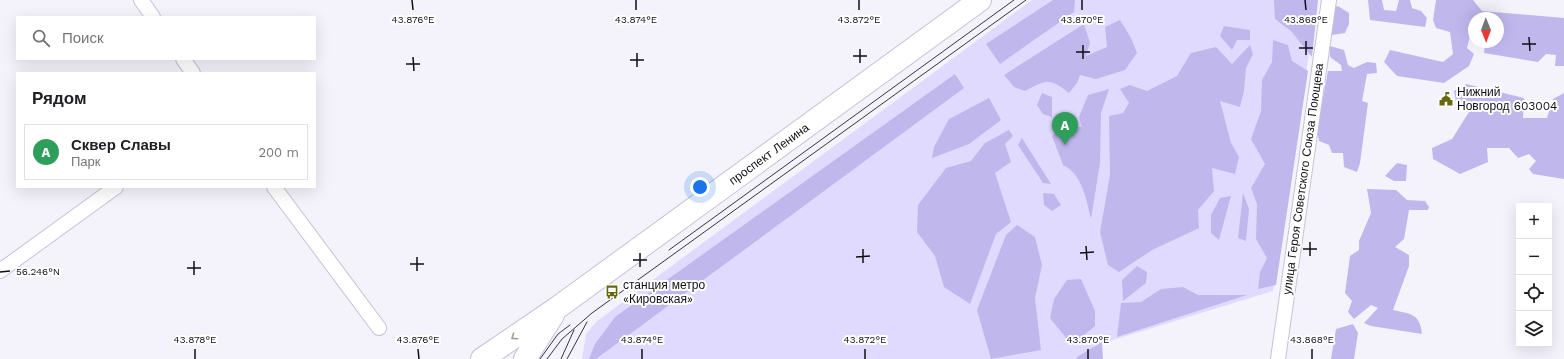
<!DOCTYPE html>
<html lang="ru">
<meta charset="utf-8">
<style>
:root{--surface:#fff;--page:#f6f6f6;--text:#202124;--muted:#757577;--line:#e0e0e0;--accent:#db2777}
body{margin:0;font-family:"Work Sans",sans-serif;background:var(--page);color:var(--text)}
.controls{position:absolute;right:12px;bottom:12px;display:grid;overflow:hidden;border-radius:0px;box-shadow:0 4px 16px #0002}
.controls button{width:36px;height:36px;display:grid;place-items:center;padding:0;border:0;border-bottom:1px solid var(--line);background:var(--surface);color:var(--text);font:20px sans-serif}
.compass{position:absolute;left:1468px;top:12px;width:36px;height:36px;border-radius:50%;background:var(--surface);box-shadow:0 4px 16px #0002;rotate:179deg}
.you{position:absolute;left:700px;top:187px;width:14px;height:14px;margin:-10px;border:3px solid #fff;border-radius:50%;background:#1a73e8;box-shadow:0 0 0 6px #1a73e833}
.badge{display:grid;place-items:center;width:26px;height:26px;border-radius:50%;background:var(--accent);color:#fff;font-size:13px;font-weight:700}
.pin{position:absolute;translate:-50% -33px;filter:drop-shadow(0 1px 2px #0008)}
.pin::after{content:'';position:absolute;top:21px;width:14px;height:12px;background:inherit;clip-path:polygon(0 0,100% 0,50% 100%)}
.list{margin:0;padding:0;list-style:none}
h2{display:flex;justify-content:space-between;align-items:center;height:52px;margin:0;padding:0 16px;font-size:17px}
h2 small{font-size:13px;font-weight:400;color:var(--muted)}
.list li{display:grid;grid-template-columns:26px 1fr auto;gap:12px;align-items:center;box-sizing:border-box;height:56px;margin:0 8px 8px;padding:0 8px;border:1px solid var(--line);border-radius:0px}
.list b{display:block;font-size:15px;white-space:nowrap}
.list p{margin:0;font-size:13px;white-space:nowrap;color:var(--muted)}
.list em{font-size:13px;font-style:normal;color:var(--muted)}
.icon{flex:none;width:22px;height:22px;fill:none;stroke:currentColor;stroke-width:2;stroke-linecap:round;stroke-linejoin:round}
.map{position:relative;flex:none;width:1564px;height:359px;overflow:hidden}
.search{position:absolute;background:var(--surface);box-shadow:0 4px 16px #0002;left:16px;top:16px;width:300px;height:44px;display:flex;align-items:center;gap:10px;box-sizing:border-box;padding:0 14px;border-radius:0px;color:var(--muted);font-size:15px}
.panel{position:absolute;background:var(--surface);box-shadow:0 4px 16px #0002;left:16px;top:72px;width:300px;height:116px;border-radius:0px}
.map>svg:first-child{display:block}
.green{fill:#e0daff}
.forest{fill:#c0b7ed}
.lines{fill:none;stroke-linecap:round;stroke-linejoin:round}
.minor-casing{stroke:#c5c2d7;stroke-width:16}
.primary-casing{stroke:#c5c2d7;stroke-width:24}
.minor{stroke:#fff;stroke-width:14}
.primary{stroke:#fff;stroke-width:22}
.tram{stroke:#36353b;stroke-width:1}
.oneway{stroke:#9f9fa1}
.ticks{fill:none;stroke:#100f15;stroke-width:1.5}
.labels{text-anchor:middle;stroke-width:4;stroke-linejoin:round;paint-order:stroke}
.poi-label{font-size:12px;fill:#100f15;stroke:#fff;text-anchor:start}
.street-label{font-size:12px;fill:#100f15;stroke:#fff}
.ticks-label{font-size:10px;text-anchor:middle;fill:#100f15;stroke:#fff;stroke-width:4;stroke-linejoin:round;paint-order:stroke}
</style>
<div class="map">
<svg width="1564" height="359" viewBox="0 0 1564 359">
<rect width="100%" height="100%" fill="#f4f3fc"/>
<polygon class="green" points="1032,0 1317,0 1273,291 1100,344 1101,359 582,359 586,334 597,321"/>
<g class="forest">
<polygon points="1053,0 1075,0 1074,12 1000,64 986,44"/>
<polygon points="1274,0 1318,0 1312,57 1291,31 1275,19"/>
<polygon points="1368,0 1382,0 1384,10 1396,11 1399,0 1410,0 1412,8 1421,11 1427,18 1425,27 1370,20"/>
<polygon points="1436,0 1473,0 1482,11 1564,18 1564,66 1555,66 1556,55 1546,54 1538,62 1484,53 1485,42 1498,42 1498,18 1474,18 1474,35 1470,36 1467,48 1474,54 1469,66 1444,83 1397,76 1384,62 1390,50 1443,62 1453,54 1450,32 1436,28 1433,20"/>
<polygon points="1338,6 1349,13 1349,24 1345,33 1332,35 1330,8"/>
<path d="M1120 20 1131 38 1137 53 1125 70 1096 79 1080 75 1077 83 1069 93C1048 77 1047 80 1025 91L1014 87 1004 75 1084 24 1090 43 1086 56 1107 47 1105 27Z"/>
<polygon points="1224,26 1250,30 1250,40 1237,40 1232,50 1220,36"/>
<polygon points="1273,40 1288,45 1292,61 1308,71 1276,285 1258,289 1260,272 1267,258 1256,239 1257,204 1251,188 1265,164 1251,139 1261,111 1262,80 1272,62"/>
<polygon points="1250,45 1253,54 1246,68 1244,91 1240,107 1220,101 1231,143 1239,157 1235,174 1212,168 1214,191 1198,210 1199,228 1152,250 1119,272 1108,265 1100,232 1110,175 1109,116 1123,113 1129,103 1120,89 1130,85 1147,91 1177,76 1191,53 1216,47 1232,64"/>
<polygon points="1330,46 1344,50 1348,65 1354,68 1367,62 1376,63 1377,73 1367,74 1362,101 1368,103 1360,163 1357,172 1344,167 1343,153 1332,153 1329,145 1319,141 1317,130 1328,71 1342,71 1341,65 1330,57"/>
<polygon points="955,74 964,88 596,359 589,359 595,344 615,317"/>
<polygon points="1466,84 1524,98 1523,118 1547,118 1553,99 1564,93 1564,179 1533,174 1529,169 1536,161 1529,154 1518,158 1509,148 1487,148 1488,162 1460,174 1433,159 1432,148 1452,139 1469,112 1456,102 1454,91"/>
<path d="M1109 89 1101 113 1100 163 1091 219C1086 199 1083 175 1063 165L1052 136 1062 127H1082L1079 117 1088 95Z"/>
<polygon points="1042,93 1052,97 1052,117 1043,114 1037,105"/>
<polygon points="989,98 1001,120 969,144 932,158 934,147 949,119"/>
<polygon points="1009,130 1013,136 1005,144 1011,162 995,173 1011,222 996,234 970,304 944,287 935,256 917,232 918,205 946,168 971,161 985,143"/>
<polygon points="1022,138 1051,184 1043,183 1018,145"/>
<polygon points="1397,163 1407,165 1406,181 1394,181 1385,176"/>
<path d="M1367 189 1396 190 1407 200 1425 201 1429 207 1428 210H1409L1404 239 1395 247 1409 255V266L1393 310C1410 314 1420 313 1422 334L1371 326 1364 323 1378 308 1371 305 1354 319 1348 312 1352 301 1345 293 1350 256 1359 250V241L1371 213Z"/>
<polygon points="1043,193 1054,194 1061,205 1052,211 1044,205"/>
<polygon points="1243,193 1249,209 1246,241 1238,238"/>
<polygon points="1231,196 1219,240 1211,233 1211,215 1220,198"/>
<polygon points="1017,225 1035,237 1042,265 1035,298 1041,350 991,359 977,310 1006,235"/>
<polygon points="1137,266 1147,272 1146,283 1123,301 1122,280"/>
<polygon points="1081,279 1095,311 1095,326 1072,345 1050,318 1054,299 1067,280"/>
<polygon points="1183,287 1198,295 1247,295 1117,337 1121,303 1141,302 1161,289"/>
<polygon points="1353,324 1358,333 1354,359 1331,359 1336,329"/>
<polygon points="1102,342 1103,359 1076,359 1077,357"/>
</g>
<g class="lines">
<g class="minor-casing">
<g id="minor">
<polyline points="141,0 153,17"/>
<polyline points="183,59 193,73"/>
<polyline points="274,187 379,328"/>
<polyline points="0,271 116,187"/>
<polyline points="1278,359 1329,0"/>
</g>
</g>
<g class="primary-casing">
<g id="primary">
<polyline points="482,359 557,308 980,0"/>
<polyline points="525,359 553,315"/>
</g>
</g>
<use href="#minor" class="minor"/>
<use href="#primary" class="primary"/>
<g class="tram">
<polyline points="669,250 1014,0"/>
<polyline points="540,359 558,334 570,325"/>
<polyline points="547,359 562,339 592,313 1026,0"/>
<polyline points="561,359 574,330"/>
<polyline points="567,359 587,322"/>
</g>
</g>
<defs><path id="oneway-chevron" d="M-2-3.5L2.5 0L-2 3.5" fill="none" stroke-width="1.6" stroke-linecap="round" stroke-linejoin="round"/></defs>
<use class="oneway" href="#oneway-chevron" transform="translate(514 337) rotate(146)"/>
<path class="ticks" d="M412 0 413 10M636 0V10M859 0V10M1082 0V10M1305 0 1306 10M1529 37 1530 51M1306 41V55M1522 44H1536M1083 45V59M1299 48H1313M860 49V63M1076 52H1090M637 53V67M853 56H867M413 57 414 71M630 60H644M406 64H420M1310 242V256M1086 246 1087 260M863 249V263M1303 249H1317M640 253V267M1080 253 1094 252M417 257V271M856 257 870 256M633 260H647M194 261V275M410 264H424M187 268H201M0 272 10 271M195 349V359M418 349 419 359M642 349V359M865 349V359M1088 349V359M1312 349V359"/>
<defs>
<g id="civic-bare" transform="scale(1.08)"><path d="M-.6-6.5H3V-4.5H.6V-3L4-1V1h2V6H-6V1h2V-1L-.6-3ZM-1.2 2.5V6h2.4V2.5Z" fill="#65690a" stroke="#fff" stroke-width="2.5" paint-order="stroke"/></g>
<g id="bus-bare" transform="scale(1.08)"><path d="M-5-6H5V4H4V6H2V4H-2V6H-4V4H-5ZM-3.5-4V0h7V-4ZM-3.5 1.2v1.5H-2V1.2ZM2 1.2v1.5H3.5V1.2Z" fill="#65690a" stroke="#fff" stroke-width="2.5" paint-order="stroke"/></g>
</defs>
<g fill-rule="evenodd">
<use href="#civic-bare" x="1446" y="99"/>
<use href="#bus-bare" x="612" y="292"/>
</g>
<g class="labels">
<g class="poi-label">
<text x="1457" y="96">Нижний<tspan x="1457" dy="14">Новгород 603004</tspan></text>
<text x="623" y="289">станция метро<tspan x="623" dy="14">«Кировская»</tspan></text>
</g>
<g class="street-label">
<text transform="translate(769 154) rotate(-36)" y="4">проспект Ленина</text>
<text transform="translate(1303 179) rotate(-82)" y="4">улица Героя Советского Союза Поющева</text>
</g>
</g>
<g class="ticks-label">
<text x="413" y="23">43.876°E</text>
<text x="636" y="23">43.874°E</text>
<text x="859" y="23">43.872°E</text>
<text x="1082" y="23">43.870°E</text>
<text x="1306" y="23">43.868°E</text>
<text x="38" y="275">56.246°N</text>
<text x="195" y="343">43.878°E</text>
<text x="418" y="343">43.876°E</text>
<text x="642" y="343">43.874°E</text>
<text x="865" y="343">43.872°E</text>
<text x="1088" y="343">43.870°E</text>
<text x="1312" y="343">43.868°E</text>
</g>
</svg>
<div class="controls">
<button>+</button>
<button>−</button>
<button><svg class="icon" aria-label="locate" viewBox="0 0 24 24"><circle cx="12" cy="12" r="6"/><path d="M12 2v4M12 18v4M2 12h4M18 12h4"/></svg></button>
<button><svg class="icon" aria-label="layers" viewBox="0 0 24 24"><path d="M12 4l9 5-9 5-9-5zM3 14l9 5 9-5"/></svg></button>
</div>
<svg class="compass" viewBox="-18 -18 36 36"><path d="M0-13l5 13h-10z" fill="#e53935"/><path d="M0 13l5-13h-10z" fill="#757577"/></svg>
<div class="you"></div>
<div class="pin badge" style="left:1065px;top:145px;background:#2e9e5b">A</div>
<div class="search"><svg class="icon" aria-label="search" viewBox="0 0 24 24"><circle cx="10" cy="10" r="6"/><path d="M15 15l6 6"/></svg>Поиск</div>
<section class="panel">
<h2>Рядом<small></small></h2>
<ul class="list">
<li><span class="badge" style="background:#2e9e5b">A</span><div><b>Сквер Славы</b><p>Парк</p></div><em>200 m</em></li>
</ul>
</section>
</div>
